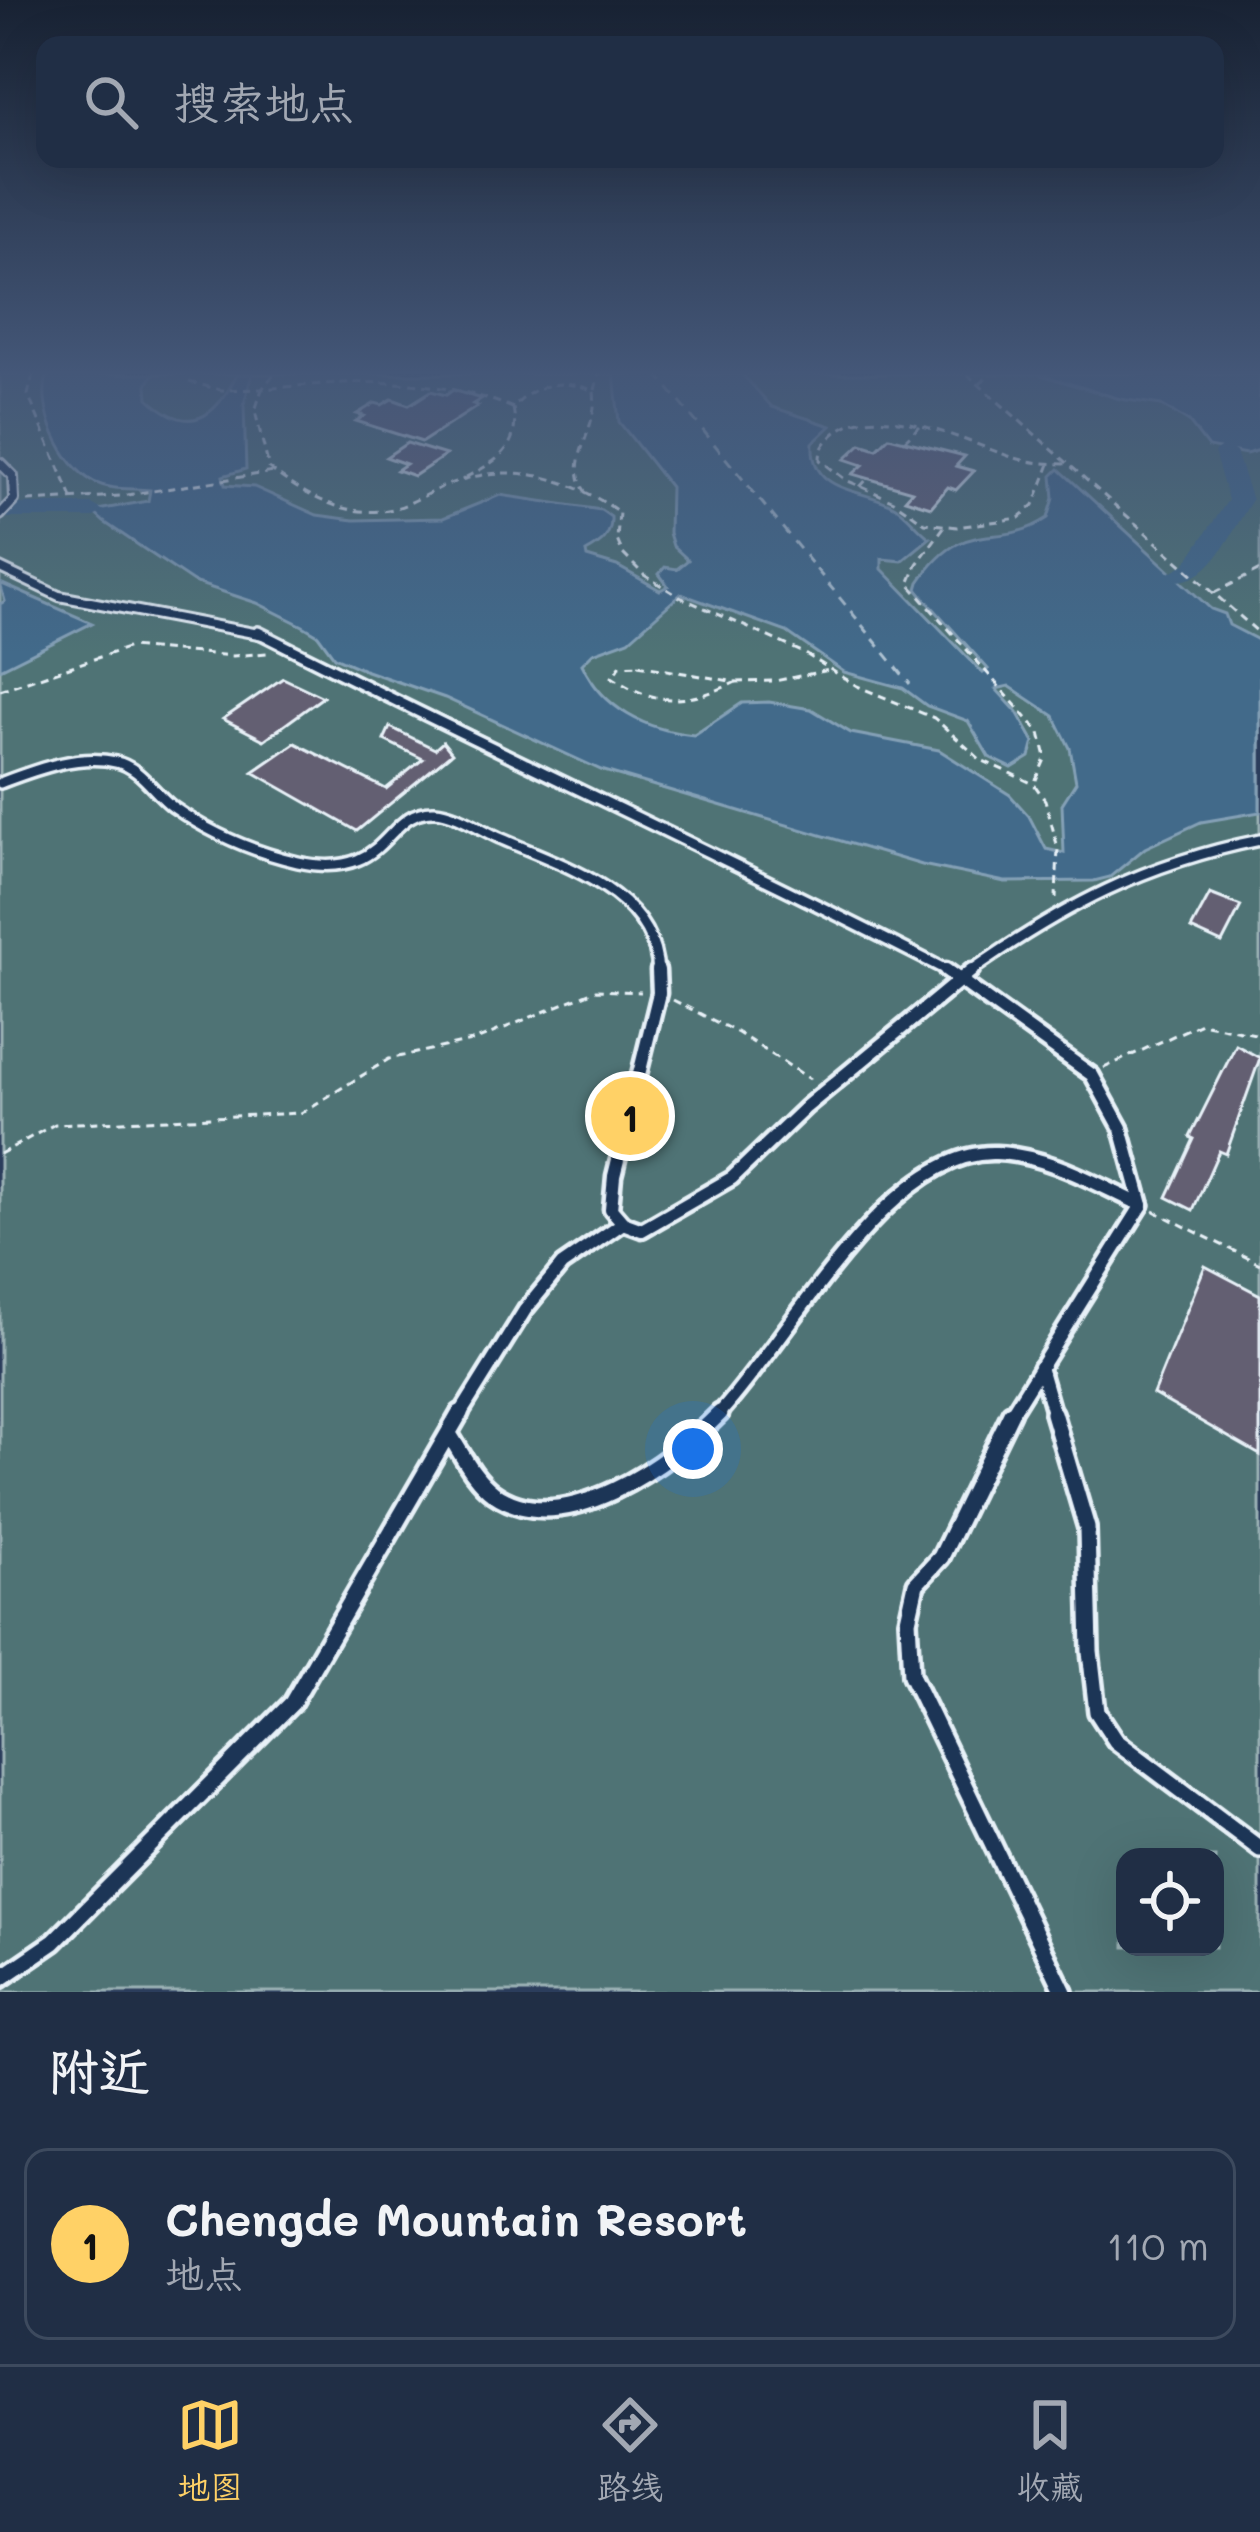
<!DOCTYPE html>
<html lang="zh">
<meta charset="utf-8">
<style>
:root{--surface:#202e45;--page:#28364c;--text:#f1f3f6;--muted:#a2a8b3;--line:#3d4a5e;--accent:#ffd166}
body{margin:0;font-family:Mali,"LXGW WenKai TC",sans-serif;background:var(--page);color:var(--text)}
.controls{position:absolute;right:36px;bottom:36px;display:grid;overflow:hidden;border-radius:24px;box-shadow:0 12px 48px #0002}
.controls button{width:108px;height:108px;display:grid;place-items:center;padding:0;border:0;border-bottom:3px solid var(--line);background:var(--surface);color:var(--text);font:60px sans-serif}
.you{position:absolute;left:693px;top:1449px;width:42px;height:42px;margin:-30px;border:9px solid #fff;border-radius:50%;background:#1a73e8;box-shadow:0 0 0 18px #1a73e833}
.badge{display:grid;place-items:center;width:78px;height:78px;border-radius:50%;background:var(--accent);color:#111;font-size:39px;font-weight:700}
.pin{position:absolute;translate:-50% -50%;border:6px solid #fff;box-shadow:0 3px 12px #0006}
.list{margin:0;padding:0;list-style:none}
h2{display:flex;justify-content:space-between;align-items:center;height:156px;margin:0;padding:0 48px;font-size:51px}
h2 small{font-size:39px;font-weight:400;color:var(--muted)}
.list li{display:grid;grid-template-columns:78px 1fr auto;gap:36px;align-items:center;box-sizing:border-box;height:192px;margin:0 24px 24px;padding:0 24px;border:3px solid var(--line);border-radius:24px}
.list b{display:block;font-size:45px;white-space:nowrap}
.list p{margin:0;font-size:39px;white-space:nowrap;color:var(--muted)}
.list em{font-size:39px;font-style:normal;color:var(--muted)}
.icon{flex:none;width:66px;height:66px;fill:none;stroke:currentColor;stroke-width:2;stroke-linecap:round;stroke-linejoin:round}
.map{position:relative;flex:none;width:1260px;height:1992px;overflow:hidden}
.search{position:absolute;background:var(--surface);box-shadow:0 12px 48px #0002;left:36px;right:36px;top:36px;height:132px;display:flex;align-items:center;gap:30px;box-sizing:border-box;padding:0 42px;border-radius:24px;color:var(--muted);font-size:45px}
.sheet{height:372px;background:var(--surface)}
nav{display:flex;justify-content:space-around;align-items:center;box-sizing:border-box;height:168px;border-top:3px solid var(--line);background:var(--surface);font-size:33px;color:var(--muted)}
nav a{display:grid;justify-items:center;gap:6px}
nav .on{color:var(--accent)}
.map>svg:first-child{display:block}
.green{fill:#4f7374;stroke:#9cb2b6;stroke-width:3;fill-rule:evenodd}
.water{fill:#426a8a;stroke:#84a0b6;stroke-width:3;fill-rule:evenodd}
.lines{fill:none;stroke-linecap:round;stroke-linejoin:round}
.river{fill:#426a8a;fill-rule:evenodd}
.ferry{stroke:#aec2d2;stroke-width:3;stroke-dasharray:10 8;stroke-linecap:butt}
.building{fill:#645f72;stroke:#e8f1f8;stroke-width:3}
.lane-far3-casing{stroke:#e8f1f8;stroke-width:14}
.lane-far2-casing{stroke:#e8f1f8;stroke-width:16}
.lane-far1-casing{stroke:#e8f1f8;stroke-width:21}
.lane-casing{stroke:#e8f1f8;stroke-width:24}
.path{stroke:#e8f1f8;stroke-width:3;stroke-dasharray:8 6;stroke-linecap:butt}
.lane-far3{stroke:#1d3557;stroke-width:8}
.lane-far2{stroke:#1d3557;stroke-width:9}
.lane-far1{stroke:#1d3557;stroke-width:12}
.lane{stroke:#1d3557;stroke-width:15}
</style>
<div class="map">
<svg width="1260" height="1992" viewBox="0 0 1260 1992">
<rect width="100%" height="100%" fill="#2b3d5c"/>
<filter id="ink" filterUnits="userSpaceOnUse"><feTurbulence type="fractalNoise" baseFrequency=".00833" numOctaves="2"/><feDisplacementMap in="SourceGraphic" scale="24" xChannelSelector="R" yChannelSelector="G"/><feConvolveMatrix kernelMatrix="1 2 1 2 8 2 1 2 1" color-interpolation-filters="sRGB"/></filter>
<g filter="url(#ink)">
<path class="green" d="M0 374H1260V1992H0ZM1125 1857H1215V1947H1125Z"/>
<g class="water">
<path d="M48 374H153L147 385 148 398C189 437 215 419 237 374H252L244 404 246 469 223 476 225 485 254 487 317 515 354 520 443 518 500 495 601 510 611 517C612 536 601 544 586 552L587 557 617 566 660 590 668 586 659 574 665 567 677 569 688 560 673 546 669 533 670 487 619 422 614 374H742L772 407 831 426 813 443C810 494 862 488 894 506 907 513 918 530 930 538L902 561 882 559V569L983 673 988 669 926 600 917 589 919 582C966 512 995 553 1048 518L1054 498 1052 476 1059 469 1211 609 1225 614 1229 625 1260 641V812L1201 822 1145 848 1110 877 1094 881 1005 882 922 865 601 770 445 698 364 670 334 657 318 635 303 626 257 603 193 582 104 522 92 511 148 501 150 490C130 488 112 491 94 482 63 467 35 406 48 374ZM681 594 787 632 844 672 903 688 927 706 968 721 989 757 1012 768 1030 757 1034 742 1017 712 996 689 1009 686 1054 716 1070 748 1076 782 1062 804 1064 853 1046 849 1029 816 1010 795 939 750 851 733 811 709 769 702 742 703 694 735C646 730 603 709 582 664L593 653 629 640Z"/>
<polygon points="1260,374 1260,450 1246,454 1208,447 1189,422 1161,405 1120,399 1038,374"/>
<polygon points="0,583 92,623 0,669 0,604 5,601"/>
</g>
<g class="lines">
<g class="river">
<path d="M1225 445 1236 452 1252 500C1233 529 1210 589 1169 580L1165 575 1185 564 1228 500 1214 452Z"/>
<polygon points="0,504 92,504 104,511 92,518 0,518"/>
</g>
<polyline class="ferry" points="657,374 910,684"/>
</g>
<g class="building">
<polygon points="453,390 481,399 473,404 478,406 422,442 356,421 364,416 357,414 375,403 382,405 392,399 409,405 431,391 446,395"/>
<polygon points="889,437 965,456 956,466 974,471 956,490 948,487 931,507 905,499 912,491 853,474 863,465 845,459 861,444 877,449"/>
<polygon points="407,443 446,455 414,476 397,470 406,464 386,457"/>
<polygon points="283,678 323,697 264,740 223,719"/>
<polygon points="390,727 435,749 443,742 452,753 357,831 253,772 295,743 386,789 423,759 384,740"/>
<polygon points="1210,894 1241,906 1222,943 1191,929"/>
<polygon points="1236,1045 1260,1058 1226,1154 1219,1151 1193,1210 1167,1197 1194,1139 1190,1137"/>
<polygon points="1205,1266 1260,1295 1260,1455 1153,1394"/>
</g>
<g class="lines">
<g class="lane-far3-casing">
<g id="lane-far3">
<polyline points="0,463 13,476 14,500 0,515"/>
<polyline points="0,568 59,596 264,635"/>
</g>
</g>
<g class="lane-far2-casing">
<g id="lane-far2">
<path d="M258 632C488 749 723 855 952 973"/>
<path d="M0 783C35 770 78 753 116 762 140 767 154 793 173 807 210 833 254 852 298 862 391 882 383 809 435 811 456 812 483 831 502 839 566 867 655 892 658 973"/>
<path d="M968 973C1063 906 1145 863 1260 840"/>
</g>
</g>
<g class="lane-far1-casing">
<g id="lane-far1">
<polyline points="946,970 1092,1075 1121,1128 1142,1205 1010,1416"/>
<polyline points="623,1223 642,1230 732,1178 806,1107 972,970"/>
<polyline points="1040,1367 1054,1416"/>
<polyline points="459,1416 525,1310 562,1265 623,1223 611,1209 614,1176 659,993 658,970"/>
<path d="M717 1416C786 1344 889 1148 996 1153 1048 1155 1096 1184 1142 1205"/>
</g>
</g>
<g class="lane-casing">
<g id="lane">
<polyline points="1011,1413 941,1557 916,1584 908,1620 911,1675 1064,1992"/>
<polyline points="1053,1413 1087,1528 1090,1651 1097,1712 1116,1741 1260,1849"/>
<path d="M449 1434C462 1454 473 1478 493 1493 563 1543 672 1462 720 1413"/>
<polyline points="0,1979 54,1942 292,1703 460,1413"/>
</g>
</g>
<g class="path">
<polyline points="33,374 28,395 73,500"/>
<polyline points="967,374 1260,634"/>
<polyline points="189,382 222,390 262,389 274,374"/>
<polyline points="980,384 990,374"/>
<polyline points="595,390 599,374"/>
<path d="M513 408C432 374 348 381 262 389L255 411 269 468C301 493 339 515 381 511 403 509 422 496 442 487 505 460 564 474 619 512L617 540 623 554 644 575 680 597 804 653 857 686 934 718 981 760 1034 784 1045 800 1058 848 1056 898"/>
<polyline points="904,441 920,426"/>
<path d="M1050 464 1034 505 1019 518 957 527 925 523 894 501 846 480 820 460C820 448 824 444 832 436 872 394 967 443 1012 457 1031 463 1050 464 1069 464"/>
<path d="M466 477C498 461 521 447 513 408 535 383 564 378 594 391 599 431 564 459 585 491"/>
<polyline points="860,487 868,478"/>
<polyline points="28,501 121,496 273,472"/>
<polyline points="944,527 917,564 909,584 1040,733 1046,757 1035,782"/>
<polyline points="1214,593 1260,570"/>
<path d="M638 665 736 682C689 704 656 707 612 677L620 666Z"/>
<polyline points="736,682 775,681 829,670"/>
<polyline points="0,690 130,647 233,656 267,653"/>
<polyline points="673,1000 738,1033 810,1079"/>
<polyline points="1104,1068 1201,1023 1260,1035"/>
<polyline points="0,1154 55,1124 301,1113 389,1059 476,1040 596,990 641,992"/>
<polyline points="1154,1211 1260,1264"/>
</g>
<use href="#lane-far3" class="lane-far3"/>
<use href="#lane-far2" class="lane-far2"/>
<use href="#lane-far1" class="lane-far1"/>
<use href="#lane" class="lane"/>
</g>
</g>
<linearGradient id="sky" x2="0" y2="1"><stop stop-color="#182233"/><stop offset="0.57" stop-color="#445778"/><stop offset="1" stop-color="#445778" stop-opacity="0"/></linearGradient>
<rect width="1260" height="653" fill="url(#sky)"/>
</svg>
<div class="controls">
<button><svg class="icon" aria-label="locate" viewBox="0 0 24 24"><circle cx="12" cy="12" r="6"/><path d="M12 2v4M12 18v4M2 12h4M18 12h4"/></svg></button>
</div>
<div class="you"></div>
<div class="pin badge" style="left:630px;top:1116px">1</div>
<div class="search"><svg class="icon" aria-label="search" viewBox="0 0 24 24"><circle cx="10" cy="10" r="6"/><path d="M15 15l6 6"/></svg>搜索地点</div>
</div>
<section class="sheet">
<h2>附近<small></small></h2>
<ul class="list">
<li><span class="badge">1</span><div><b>Chengde Mountain Resort</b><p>地点</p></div><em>110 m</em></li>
</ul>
</section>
<nav>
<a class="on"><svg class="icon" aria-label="map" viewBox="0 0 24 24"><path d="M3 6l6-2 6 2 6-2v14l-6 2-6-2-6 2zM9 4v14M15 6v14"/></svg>地图</a>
<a><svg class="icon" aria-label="directions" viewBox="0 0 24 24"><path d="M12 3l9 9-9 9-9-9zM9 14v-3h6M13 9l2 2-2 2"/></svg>路线</a>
<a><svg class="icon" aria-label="saved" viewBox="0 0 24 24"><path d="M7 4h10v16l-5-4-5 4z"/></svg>收藏</a>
</nav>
